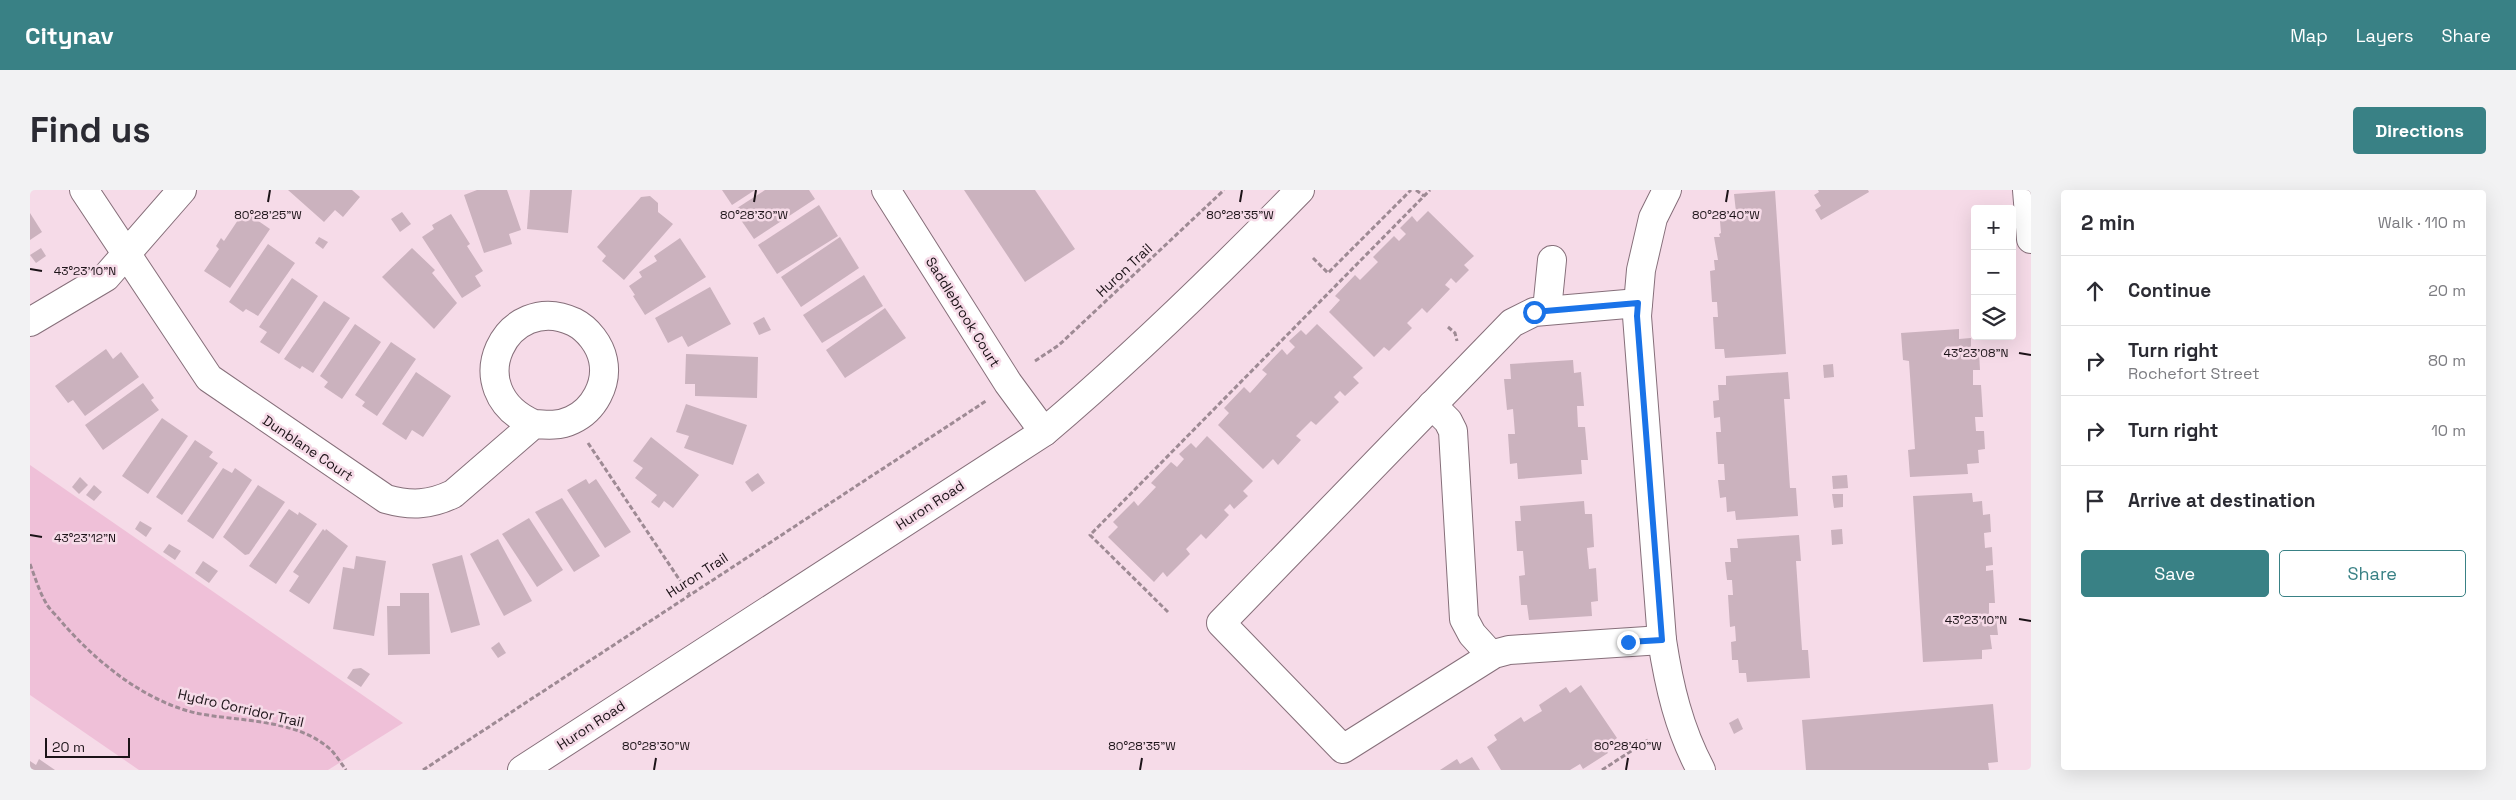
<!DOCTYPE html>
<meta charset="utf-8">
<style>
:root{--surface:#fff;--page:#f2f2f3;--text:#2b2b33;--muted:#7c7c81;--line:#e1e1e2;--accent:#398185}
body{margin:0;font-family:"Space Grotesk",sans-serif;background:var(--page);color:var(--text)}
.controls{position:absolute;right:15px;top:15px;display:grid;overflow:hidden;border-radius:5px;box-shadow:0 5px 20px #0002}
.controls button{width:45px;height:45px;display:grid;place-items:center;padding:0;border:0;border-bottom:1px solid var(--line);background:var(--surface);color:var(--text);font:25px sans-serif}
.scale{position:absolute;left:15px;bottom:12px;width:85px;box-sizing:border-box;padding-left:5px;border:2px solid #1c1318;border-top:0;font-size:14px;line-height:18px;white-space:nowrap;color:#1c1318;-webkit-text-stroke:4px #f6dbe8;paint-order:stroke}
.stop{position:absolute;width:15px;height:15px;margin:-11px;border:4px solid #1a73e8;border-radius:50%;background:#fff}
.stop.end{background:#1a73e8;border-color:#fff;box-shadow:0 1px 5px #0008}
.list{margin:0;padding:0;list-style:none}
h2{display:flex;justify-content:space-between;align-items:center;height:65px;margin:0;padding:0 20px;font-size:21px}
h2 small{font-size:16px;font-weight:400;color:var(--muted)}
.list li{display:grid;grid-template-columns:32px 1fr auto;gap:15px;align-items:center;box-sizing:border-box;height:70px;padding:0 20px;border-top:1px solid var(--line)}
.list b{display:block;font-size:19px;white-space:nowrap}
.list p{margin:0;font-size:16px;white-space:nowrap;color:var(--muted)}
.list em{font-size:16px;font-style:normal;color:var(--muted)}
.actions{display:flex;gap:10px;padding:15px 20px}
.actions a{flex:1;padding:11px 0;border:1px solid var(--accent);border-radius:5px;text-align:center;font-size:18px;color:var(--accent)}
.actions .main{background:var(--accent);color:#fff}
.icon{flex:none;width:28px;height:28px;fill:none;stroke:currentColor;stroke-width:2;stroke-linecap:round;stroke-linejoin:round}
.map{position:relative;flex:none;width:2001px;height:580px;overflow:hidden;border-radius:5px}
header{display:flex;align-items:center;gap:30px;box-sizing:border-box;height:70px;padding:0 25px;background:var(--accent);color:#fff}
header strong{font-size:24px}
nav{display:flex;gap:28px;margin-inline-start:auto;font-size:18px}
.intro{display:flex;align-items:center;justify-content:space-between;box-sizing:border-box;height:120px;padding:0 30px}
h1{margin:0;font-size:35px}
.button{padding:12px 22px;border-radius:5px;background:var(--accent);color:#fff;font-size:18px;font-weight:700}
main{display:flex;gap:30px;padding:0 30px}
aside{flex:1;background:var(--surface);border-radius:5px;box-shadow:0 5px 20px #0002}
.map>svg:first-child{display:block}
.green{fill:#efc0d8}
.building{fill:#cbb2be}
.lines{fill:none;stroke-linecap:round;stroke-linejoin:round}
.minor-casing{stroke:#866f7a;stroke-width:30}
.major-casing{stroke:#866f7a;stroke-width:30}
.path{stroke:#9e8a94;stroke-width:3;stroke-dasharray:5 2.5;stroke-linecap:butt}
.minor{stroke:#fff;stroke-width:28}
.major{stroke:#fff;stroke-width:28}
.route{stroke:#1a73e8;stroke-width:6}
.ticks{fill:none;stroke:#1c1318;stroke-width:2}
.labels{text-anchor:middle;stroke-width:5;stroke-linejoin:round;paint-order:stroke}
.street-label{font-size:14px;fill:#1c1318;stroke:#f6dbe8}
.ticks-label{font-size:12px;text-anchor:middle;fill:#1c1318;stroke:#f6dbe8;stroke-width:5;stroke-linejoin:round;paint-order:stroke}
</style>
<header>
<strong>Citynav</strong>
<nav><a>Map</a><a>Layers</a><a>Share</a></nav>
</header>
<div class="intro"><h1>Find us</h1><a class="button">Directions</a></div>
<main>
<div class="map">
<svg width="2001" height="580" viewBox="0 0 2001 580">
<rect width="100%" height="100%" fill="#f6dbe8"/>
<polygon class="green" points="0,275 373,533 298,580 109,580 0,505"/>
<g class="building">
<polygon points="258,0 322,0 330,7 313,27 305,20 294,32"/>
<polygon points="447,0 477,0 491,40 479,44 482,54 454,63 434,5"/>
<polygon points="500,0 542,0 538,43 497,39"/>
<polygon points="692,0 725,0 702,15"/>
<polygon points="735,0 779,0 785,9 724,49 704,20"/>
<polygon points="934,0 1005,0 1045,59 995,92"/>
<polygon points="1788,0 1838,0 1839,2 1791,30 1785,20 1791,16 1784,5 1789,2"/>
<polygon points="1745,1 1756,164 1695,168 1694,159 1685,159 1683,127 1688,127 1687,112 1682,112 1680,81 1685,80 1684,70 1688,70 1684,47 1690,47 1689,44 1691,43 1690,31 1695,30 1695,23 1706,22 1704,4"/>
<polygon points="620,6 628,13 628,22 643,34 594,90 572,71 576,66 567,57 611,7"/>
<polygon points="789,15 808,46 747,84 728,55"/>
<polygon points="214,21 240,39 200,98 174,81 189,59 186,56 191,48 194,51"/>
<polygon points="1398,21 1444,66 1434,75 1439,80 1426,93 1421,88 1415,95 1420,99 1397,123 1392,118 1377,133 1382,138 1359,161 1354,157 1344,167 1299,122 1310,110 1305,106 1325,85 1330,90 1348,72 1343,67 1364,46 1369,51 1376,44 1370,38 1382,26 1387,32"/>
<polygon points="372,22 381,34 370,42 361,29"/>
<polygon points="0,23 12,42 0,50"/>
<polygon points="421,24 440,54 437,56 453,81 445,86 451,96 432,108 392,47 404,39 402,35"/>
<polygon points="289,47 298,52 293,59 285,53"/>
<polygon points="810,47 829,78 771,117 751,87"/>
<polygon points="650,48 676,87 615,125 603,106 605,105 599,96 612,87 609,82 627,71 624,66"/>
<polygon points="238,54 265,73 228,126 216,119 213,122 199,112"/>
<polygon points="11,58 16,66 6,73 0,65"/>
<polygon points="382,58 405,80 402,83 427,113 404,139 352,87"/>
<polygon points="834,85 853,116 792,153 773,125"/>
<polygon points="262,88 288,106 249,164 230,152 237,142 229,137"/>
<polygon points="680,97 701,134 658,157 652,146 638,153 625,128"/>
<polygon points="294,111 320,128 283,183 272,176 270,179 254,169"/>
<polygon points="855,118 876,148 815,188 796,160"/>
<polygon points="734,127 741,140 729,145 723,133"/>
<polygon points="325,134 351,152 312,209 294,197 298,192 290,186"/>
<polygon points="1287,134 1333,178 1323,187 1329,193 1315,206 1310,201 1304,207 1309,212 1286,235 1281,231 1266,246 1271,250 1248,275 1243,269 1233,279 1188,235 1199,223 1194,218 1214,197 1220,203 1237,184 1232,180 1252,159 1257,165 1265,157 1259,151 1271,140 1276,145"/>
<polygon points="1929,139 1929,149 1941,148 1941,162 1949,162 1950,180 1943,180 1943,195 1951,195 1953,227 1945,227 1946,241 1954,241 1955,259 1948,260 1949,273 1937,274 1938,284 1880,287 1878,260 1885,259 1879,171 1873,170 1871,143"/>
<polygon points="361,152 386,169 347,226 332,216 335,212 325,205"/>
<polygon points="76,159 83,169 91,162 109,187 55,226 43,210 38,213 25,196"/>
<polygon points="656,164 728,167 727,208 665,206 665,194 655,194"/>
<polygon points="1543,170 1544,183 1551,182 1554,216 1547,216 1548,237 1555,237 1558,270 1551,270 1552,284 1488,289 1487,273 1480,274 1478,244 1485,244 1483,219 1477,220 1474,189 1481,189 1480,174"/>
<polygon points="1803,174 1804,187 1794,188 1793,175"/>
<polygon points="386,182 421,206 393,247 382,240 376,250 352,234"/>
<polygon points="1758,182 1760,209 1754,209 1760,298 1766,298 1768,326 1706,330 1705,321 1697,322 1696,307 1690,308 1688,290 1695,290 1694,274 1688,274 1686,242 1691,242 1690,227 1684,228 1683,211 1689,210 1688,195 1696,195 1696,186"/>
<polygon points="113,193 124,208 121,210 129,220 73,260 55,235"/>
<polygon points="656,214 717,235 703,275 654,258 659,246 646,242"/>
<polygon points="132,228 158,246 118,304 92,286"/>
<polygon points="1177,246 1223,291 1213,301 1218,306 1204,319 1200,314 1194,320 1199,325 1176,349 1171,344 1156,359 1160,364 1137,387 1133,382 1124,392 1078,347 1088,337 1083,332 1104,311 1108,316 1126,297 1121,293 1141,272 1147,277 1154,269 1149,264 1161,253 1166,258"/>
<polygon points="621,247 669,285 643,318 634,311 629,318 621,312 627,305 605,288 613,278 603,271"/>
<polygon points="165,250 183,262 179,267 188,273 152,325 126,307"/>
<polygon points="193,278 202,283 205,278 222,290 183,349 157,331"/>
<polygon points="728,283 735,293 722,302 715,292"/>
<polygon points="1817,285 1818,298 1803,299 1802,286"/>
<polygon points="50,287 58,295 49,304 42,297"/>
<polygon points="556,289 559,294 566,289 601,342 575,358 537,300"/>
<polygon points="64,295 72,302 64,311 56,305"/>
<polygon points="228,295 255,312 219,364 215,365 193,347"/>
<polygon points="1942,303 1943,312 1952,311 1953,325 1960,324 1961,342 1954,343 1955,358 1962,357 1963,375 1956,376 1956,381 1963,380 1965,413 1959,413 1959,427 1966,427 1968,445 1960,445 1962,459 1952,460 1952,469 1893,472 1883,306"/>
<polygon points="1802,304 1813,304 1813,317 1804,318"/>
<polygon points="532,308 570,366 544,382 505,322"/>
<polygon points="1554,311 1555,324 1562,324 1564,357 1557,358 1559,379 1566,378 1568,411 1561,412 1562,426 1499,430 1497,415 1491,415 1489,386 1495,385 1493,361 1487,361 1485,331 1491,331 1490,316"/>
<polygon points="259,319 268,325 269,322 287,334 246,394 219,376"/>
<polygon points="499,328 533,380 507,397 472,344"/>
<polygon points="110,331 122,338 116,347 105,339"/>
<polygon points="293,339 295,341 296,339 318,356 279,414 259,401 269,386 263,382"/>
<polygon points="1812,339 1813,354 1802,355 1801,340"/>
<polygon points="1769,345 1771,371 1766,371 1772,460 1778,460 1780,488 1717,492 1716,483 1709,483 1708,470 1702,470 1701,452 1706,451 1705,436 1700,437 1698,405 1703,405 1702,390 1697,390 1695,372 1701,372 1700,358 1708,358 1707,349"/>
<polygon points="468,349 502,411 474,426 440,364"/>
<polygon points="139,354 151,361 145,370 133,362"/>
<polygon points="432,365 450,435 421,443 402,374"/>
<polygon points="326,366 356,371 344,446 303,439 313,377 324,379"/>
<polygon points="173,371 188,381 179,393 165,383"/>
<polygon points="370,403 399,403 400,464 358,465 357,416 370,416"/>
<polygon points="469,452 476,463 468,468 461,458"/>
<polygon points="331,478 340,484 331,497 317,488 323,479"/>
<polygon points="1551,495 1587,548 1574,558 1578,563 1553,579 1550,574 1540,580 1471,580 1457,557 1467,550 1464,545 1491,527 1494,532 1512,521 1509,515 1536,497 1540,503"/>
<polygon points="1963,514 1968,572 1958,573 1959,580 1776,580 1772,530"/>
<polygon points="1708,528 1713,539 1704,544 1699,533"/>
<polygon points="1442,567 1450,580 1410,580 1427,569 1430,574"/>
<polygon points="9,569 25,580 0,580 0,571 6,575"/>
</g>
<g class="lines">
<g class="minor-casing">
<g id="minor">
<path d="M54 0 179 188 356 309C381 316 400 315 423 304L504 234C517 235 530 236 542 230 564 220 578 194 573 170 570 155 558 139 544 132 477 100 426 200 504 234"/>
<polyline points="856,0 978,193 1014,242"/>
<path d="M1637 0 1623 28 1611 80 1607 126 1632 450C1639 496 1649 539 1671 580"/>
<polyline points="1997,0 2001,49"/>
<polyline points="1608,113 1504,122 1482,133 1191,433 1313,559 1464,464 1479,460 1632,450"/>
<polyline points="1517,120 1522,70"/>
<polyline points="0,132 76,87 152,0"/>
<polyline points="1402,215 1418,231 1423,241 1434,429 1442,444 1461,465"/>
</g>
</g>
<g class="major-casing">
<path id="major" d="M492 580 1014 242C1104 166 1188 84 1270 0"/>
</g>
<g class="path">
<polyline points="1386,0 1394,6"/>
<polyline points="1283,68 1298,83 1381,0"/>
<polyline points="1418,137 1425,143 1427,151"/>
<polyline points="1005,171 1029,155 1194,0"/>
<polyline points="558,253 659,404"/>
<path d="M0 374C5 387 9 401 16 413 19 419 26 425 30 430 65 471 114 511 166 523 209 532 265 528 300 559 306 565 311 573 316 580"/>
<polyline points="1138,422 1060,345 1400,0"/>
<polyline points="393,580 956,211"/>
<polyline points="1572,580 1618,550"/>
</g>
<use href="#minor" class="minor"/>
<use href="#major" class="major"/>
</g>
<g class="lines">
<polyline class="route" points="1504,122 1608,113 1607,126 1632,450 1598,452"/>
</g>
<path class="ticks" d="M238 12 240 0M724 12 726 0M1210 12 1212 0M1696 12 1698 0M0 79 12 81M1989 163 2001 165M0 345 12 347M1989 429 2001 431M624 580 626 568M1110 580 1112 568M1596 580 1598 568"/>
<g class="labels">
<g class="street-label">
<text transform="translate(1094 80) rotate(-43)" y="5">Huron Trail</text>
<text transform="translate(933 122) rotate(58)" y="5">Saddlebrook Court</text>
<text transform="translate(278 258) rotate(34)" y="5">Dunblane Court</text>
<text transform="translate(900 315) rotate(-33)" y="5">Huron Road</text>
<text transform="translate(667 385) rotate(-33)" y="5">Huron Trail</text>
<text transform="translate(211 518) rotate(13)" y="5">Hydro Corridor Trail</text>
<text transform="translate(561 535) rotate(-33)" y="5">Huron Road</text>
</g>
</g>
<g class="ticks-label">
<text x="238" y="29">80°28'25"W</text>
<text x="724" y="29">80°28'30"W</text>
<text x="1210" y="29">80°28'35"W</text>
<text x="1696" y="29">80°28'40"W</text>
<text x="55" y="85">43°23'10"N</text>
<text x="1946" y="167">43°23'08"N</text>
<text x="55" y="352">43°23'12"N</text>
<text x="1946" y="434">43°23'10"N</text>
<text x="626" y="560">80°28'30"W</text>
<text x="1112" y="560">80°28'35"W</text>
<text x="1598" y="560">80°28'40"W</text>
</g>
</svg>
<div class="controls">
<button>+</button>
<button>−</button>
<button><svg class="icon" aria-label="layers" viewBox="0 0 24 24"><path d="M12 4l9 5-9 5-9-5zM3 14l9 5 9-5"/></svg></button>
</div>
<div class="scale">20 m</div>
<div class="stop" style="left:1504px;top:122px"></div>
<div class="stop end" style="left:1598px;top:452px"></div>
</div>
<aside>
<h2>2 min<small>Walk · 110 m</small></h2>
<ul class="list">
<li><svg class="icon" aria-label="ahead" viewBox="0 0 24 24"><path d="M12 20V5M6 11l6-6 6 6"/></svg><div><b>Continue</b></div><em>20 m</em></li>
<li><svg class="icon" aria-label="right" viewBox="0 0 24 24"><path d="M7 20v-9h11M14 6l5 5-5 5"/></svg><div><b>Turn right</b><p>Rochefort Street</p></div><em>80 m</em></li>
<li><svg class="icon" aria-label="right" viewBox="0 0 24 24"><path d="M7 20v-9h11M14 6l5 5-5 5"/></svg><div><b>Turn right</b></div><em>10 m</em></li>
<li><svg class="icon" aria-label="arrive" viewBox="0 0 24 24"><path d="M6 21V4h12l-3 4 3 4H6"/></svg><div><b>Arrive at destination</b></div></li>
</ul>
<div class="actions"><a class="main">Save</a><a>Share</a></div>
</aside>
</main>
